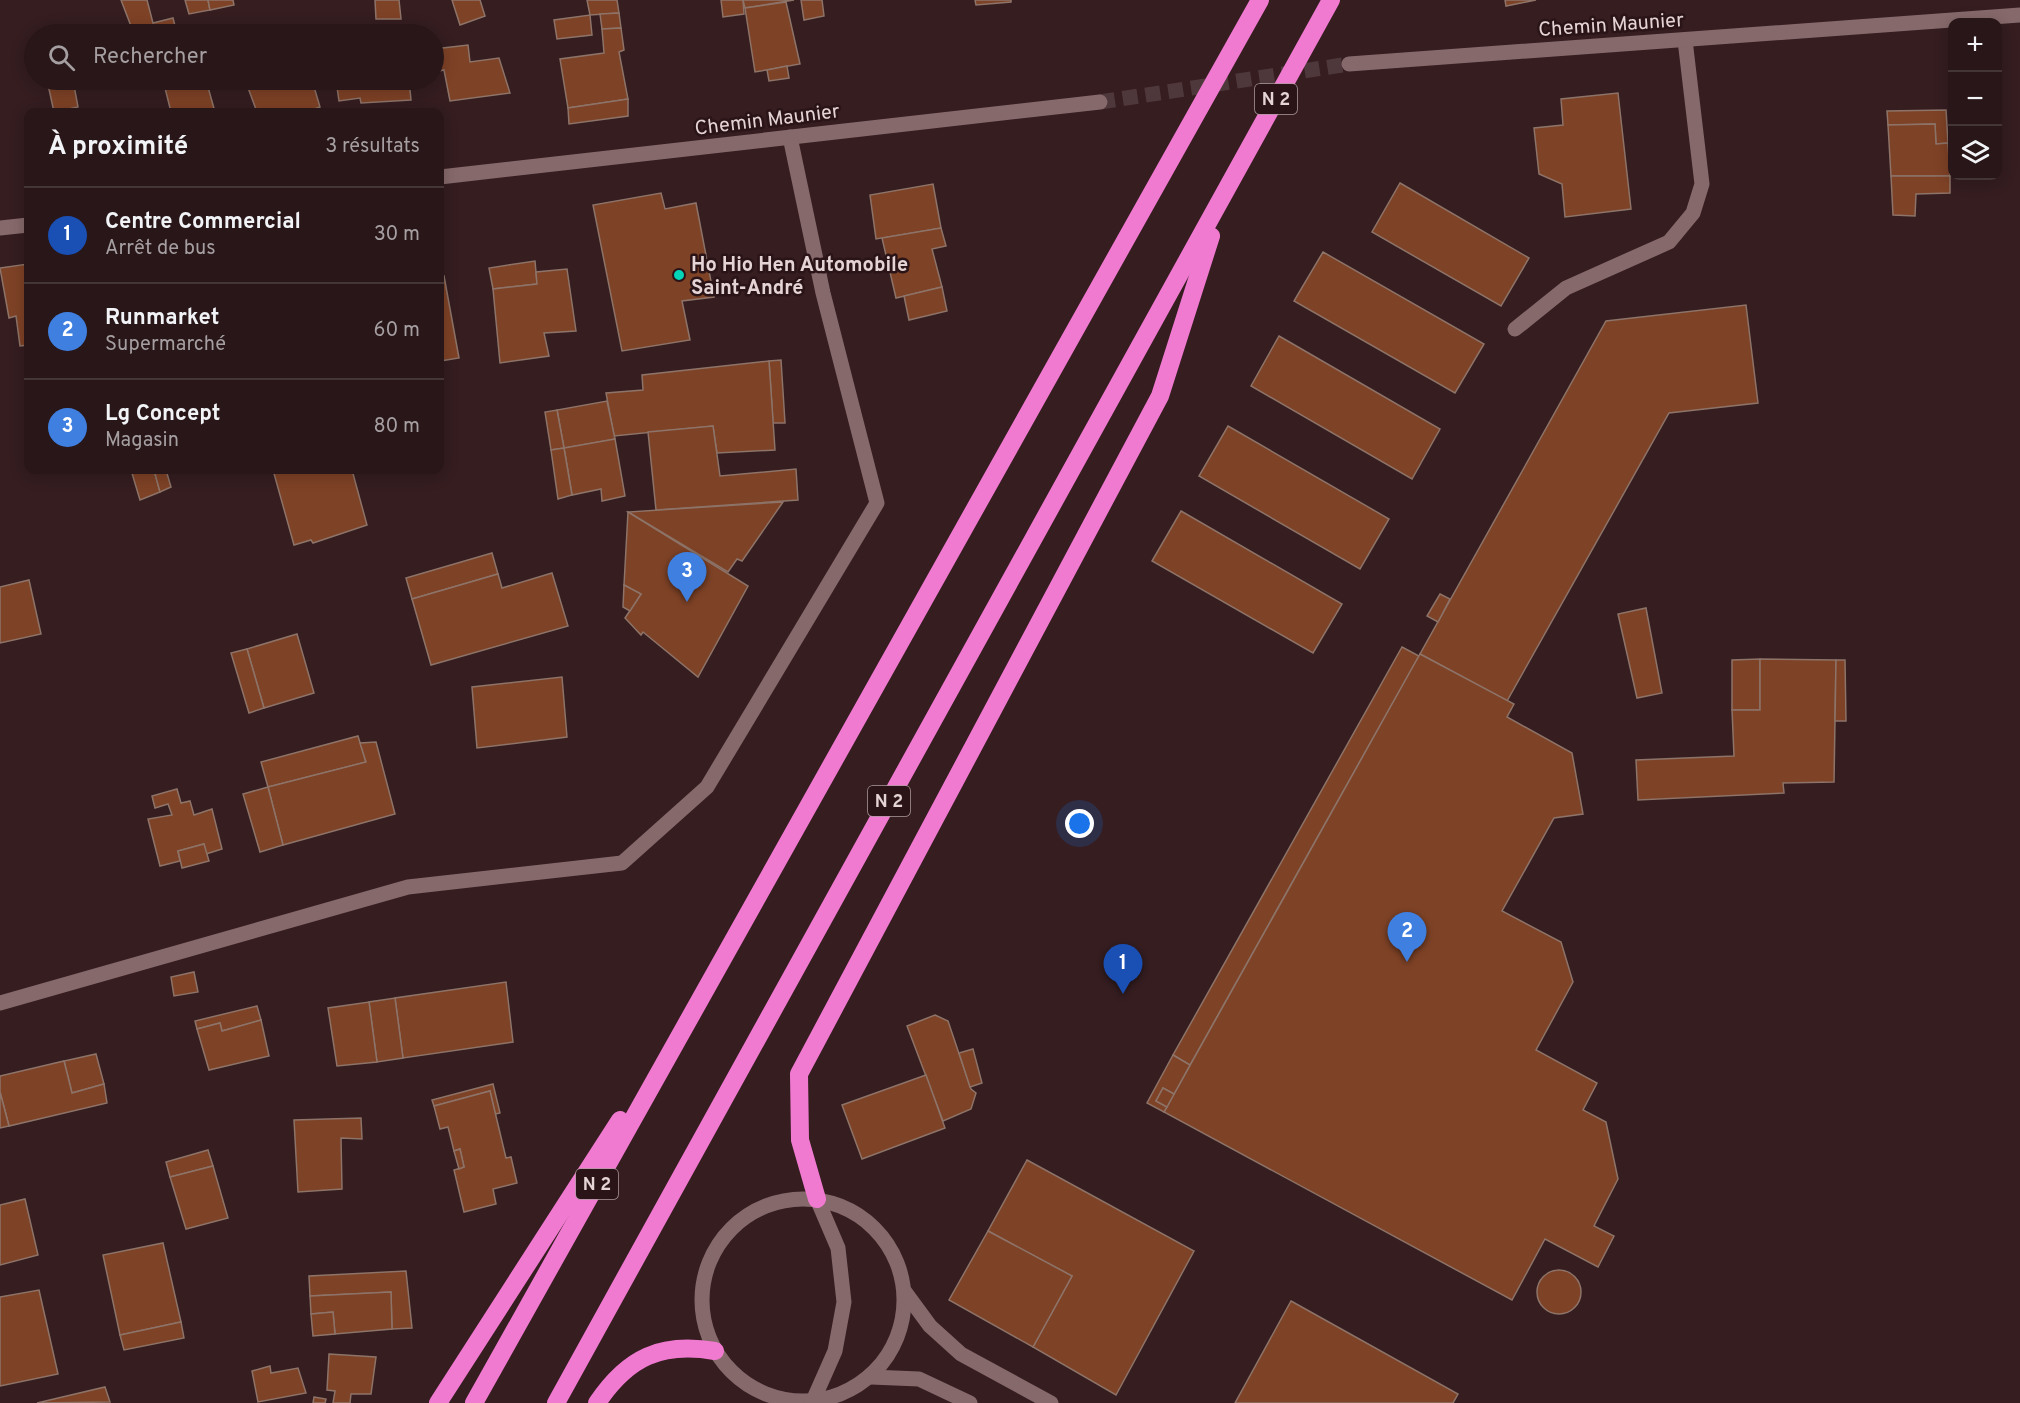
<!DOCTYPE html>
<html lang="fr">
<meta charset="utf-8">
<style>
:root{--surface:#281618;--page:#301f21;--text:#f1f3f6;--muted:#a59fa2;--line:#443537;--accent:#ea580c}
body{margin:0;font-family:Overpass,sans-serif;background:var(--page);color:var(--text)}
.controls{position:absolute;right:18px;top:18px;display:grid;overflow:hidden;border-radius:12px;box-shadow:0 3px 15px #0003}
.controls button{width:54px;height:54px;display:grid;place-items:center;padding:0;border:0;border-bottom:2px solid var(--line);background:var(--surface);color:var(--text);font:30px sans-serif}
.you{position:absolute;left:1080px;top:824px;width:21px;height:21px;margin:-15px;border:4px solid #fff;border-radius:50%;background:#1a73e8;box-shadow:0 0 0 9px #1a73e833}
.badge{display:grid;place-items:center;width:39px;height:39px;border-radius:50%;background:var(--accent);color:#fff;font-size:20px;font-weight:700}
.pin{position:absolute;translate:-50% -50px;filter:drop-shadow(0 2px 3px #0008)}
.pin::after{content:'';position:absolute;top:32px;width:21px;height:18px;background:inherit;clip-path:polygon(0 0,100% 0,50% 100%)}
.list{margin:0;padding:0;list-style:none}
h2{display:flex;justify-content:space-between;align-items:center;height:78px;margin:0;padding:0 24px;font-size:26px}
h2 small{font-size:20px;font-weight:400;color:var(--muted)}
.list li{display:grid;grid-template-columns:39px 1fr auto;gap:18px;align-items:center;box-sizing:border-box;height:96px;padding:0 24px;border-top:2px solid var(--line)}
.list b{display:block;font-size:22px;white-space:nowrap}
.list p{margin:0;font-size:20px;white-space:nowrap;color:var(--muted)}
.list em{font-size:20px;font-style:normal;color:var(--muted)}
.icon{flex:none;width:33px;height:33px;fill:none;stroke:currentColor;stroke-width:2;stroke-linecap:round;stroke-linejoin:round}
.map{position:relative;flex:none;width:2020px;height:1403px;overflow:hidden}
.search{position:absolute;background:var(--surface);box-shadow:0 3px 15px #0003;left:24px;top:24px;width:420px;height:66px;display:flex;align-items:center;gap:15px;box-sizing:border-box;padding:0 21px;border-radius:33px;color:var(--muted);font-size:22px}
.panel{position:absolute;background:var(--surface);box-shadow:0 3px 15px #0003;left:24px;top:108px;width:420px;height:366px;border-radius:12px}
.map>svg:first-child{display:block}
.building{fill:#7e4226;stroke:#8d7368;stroke-width:1.5}
.lines{fill:none;stroke-linecap:round;stroke-linejoin:round}
.street-tunnel{stroke:#4f383b;stroke-width:15;stroke-dasharray:15 8;stroke-linecap:butt}
.lane{stroke:#86696b;stroke-width:15}
.street{stroke:#86696b;stroke-width:15}
.highway{stroke:#f17ad1;stroke-width:18}
.poi-dot{fill:#03d5b6;stroke:#2a1417;stroke-width:2}
.labels{text-anchor:middle;stroke-width:5;stroke-linejoin:round;paint-order:stroke}
.shield{fill:#2a1417;stroke:#ad9a9d;stroke-width:1.5}
.shield-label{font-size:18px;font-weight:bold;fill:#e5d4d6}
.street-label{font-size:20px;fill:#e5d4d6;stroke:#2a1417}
.poi-label{font-size:20px;font-weight:bold;fill:#e5d4d6;stroke:#2a1417;text-anchor:start}
</style>
<div class="map">
<svg width="2020" height="1403" viewBox="0 0 2020 1403">
<rect width="100%" height="100%" fill="#351d20"/>
<g class="building">
<polygon points="121,0 147,0 153,23 173,18 177,34 134,34"/>
<polygon points="185,0 208,0 210,10 189,14"/>
<polygon points="208,0 233,0 234,5 210,10"/>
<polygon points="375,0 399,0 401,19 376,19"/>
<polygon points="452,0 480,0 485,16 460,25"/>
<polygon points="587,0 617,0 619,13 590,15"/>
<polygon points="721,0 743,0 744,14 723,17"/>
<polygon points="743,0 794,0 745,8"/>
<polygon points="801,0 822,0 824,16 804,20"/>
<polygon points="975,0 1011,0 1011,2 976,5"/>
<polygon points="1505,0 1536,0 1506,6"/>
<polygon points="786,2 800,64 755,72 745,8"/>
<polygon points="619,13 621,28 602,29 600,14"/>
<polygon points="590,15 592,35 557,39 554,20"/>
<polygon points="621,28 624,50 619,52 628,99 568,108 560,59 604,53 602,29"/>
<polygon points="468,45 470,62 499,58 510,93 450,101 444,70 434,72 434,49"/>
<polygon points="787,66 789,78 769,81 767,70"/>
<polygon points="47,80 73,80 78,107 54,112"/>
<polygon points="163,80 206,80 215,112 171,112"/>
<polygon points="266,80 312,80 320,107 305,112 257,112 247,85"/>
<polygon points="336,80 409,80 411,100 361,103 360,98 339,101"/>
<polygon points="1618,93 1631,209 1565,217 1562,184 1539,174 1534,128 1563,125 1561,99"/>
<polygon points="628,99 628,116 569,124 568,108"/>
<polygon points="1946,110 1948,143 1936,144 1935,124 1888,125 1887,111"/>
<polygon points="1935,124 1936,144 1948,143 1950,176 1891,176 1888,125"/>
<polygon points="1891,176 1950,176 1950,193 1916,194 1915,216 1893,215"/>
<polygon points="1400,183 1529,258 1501,306 1372,232"/>
<polygon points="933,184 941,228 876,239 870,195"/>
<polygon points="661,193 665,209 696,203 714,297 682,301 690,340 622,351 593,205"/>
<polygon points="941,228 946,246 932,249 942,287 896,298 882,238"/>
<polygon points="1323,252 1484,344 1455,393 1294,301"/>
<polygon points="535,261 537,284 493,289 489,268"/>
<polygon points="28,264 28,345 20,346 16,316 9,318 0,268"/>
<polygon points="567,269 576,331 544,333 549,356 500,363 493,289 537,284 536,272"/>
<polygon points="444,276 459,358 440,361 440,277"/>
<polygon points="942,287 947,311 909,320 904,296"/>
<polygon points="1746,305 1758,403 1669,413 1507,701 1420,654 1606,321"/>
<polygon points="1279,336 1440,429 1412,479 1251,386"/>
<polygon points="781,360 785,423 773,423 769,361"/>
<polygon points="769,361 775,450 717,453 713,426 614,436 606,393 643,390 642,375"/>
<polygon points="607,401 615,439 564,448 557,410"/>
<polygon points="557,410 564,448 551,450 545,412"/>
<polygon points="713,426 720,476 796,469 798,500 656,510 648,432"/>
<polygon points="1228,426 1389,519 1360,569 1199,476"/>
<polygon points="615,439 625,496 602,501 601,489 572,495 564,448"/>
<polygon points="564,448 572,495 558,499 551,450"/>
<polygon points="131,470 154,470 160,492 140,500"/>
<polygon points="154,470 166,470 171,487 160,492"/>
<polygon points="273,470 352,470 367,525 313,543 311,540 294,545"/>
<polygon points="783,502 742,561 737,559 728,572 628,512"/>
<polygon points="1181,511 1342,604 1313,653 1152,561"/>
<polygon points="628,512 748,586 698,677 643,632 641,635 625,618 641,594 624,585"/>
<polygon points="492,553 498,574 412,599 406,578"/>
<polygon points="552,573 568,626 431,665 412,599 498,574 502,588"/>
<polygon points="29,580 41,634 0,643 0,587"/>
<polygon points="624,585 641,594 630,611 623,607"/>
<polygon points="1440,594 1450,599 1438,622 1427,616"/>
<polygon points="1646,608 1662,693 1637,698 1618,614"/>
<polygon points="297,634 314,693 264,708 247,649"/>
<polygon points="1402,647 1419,656 1190,1065 1173,1055"/>
<polygon points="247,649 264,708 249,713 231,653"/>
<polygon points="1420,654 1514,704 1507,717 1572,753 1583,814 1554,818 1502,911 1561,942 1573,982 1536,1050 1597,1083 1583,1110 1606,1122 1618,1179 1594,1226 1614,1236 1598,1267 1545,1239 1512,1300 1164,1112"/>
<polygon points="1760,659 1760,710 1732,710 1732,660"/>
<polygon points="1760,659 1836,660 1834,782 1783,783 1784,793 1638,800 1636,760 1734,756 1732,710 1760,710"/>
<polygon points="1836,660 1845,660 1846,721 1835,721"/>
<polygon points="562,677 567,737 477,748 472,687"/>
<polygon points="358,736 366,762 268,787 261,762"/>
<polygon points="376,742 395,814 283,845 268,787 366,762 360,743"/>
<polygon points="268,787 283,845 260,852 243,794"/>
<polygon points="177,789 181,803 190,801 194,815 212,809 222,849 206,854 204,844 178,851 180,861 160,866 148,819 172,815 168,804 155,808 152,796"/>
<polygon points="204,844 209,861 182,868 178,851"/>
<polygon points="194,972 198,992 174,996 171,977"/>
<polygon points="506,982 513,1042 403,1058 395,998"/>
<polygon points="395,998 403,1058 377,1062 369,1002"/>
<polygon points="369,1002 377,1062 337,1066 328,1008"/>
<polygon points="257,1006 261,1020 222,1031 220,1023 197,1029 195,1021"/>
<polygon points="935,1015 948,1021 971,1089 976,1093 971,1109 943,1121 907,1026"/>
<polygon points="261,1020 269,1056 209,1070 197,1029 220,1023 222,1031"/>
<polygon points="973,1049 982,1083 970,1087 959,1053"/>
<polygon points="96,1054 104,1084 72,1093 64,1061"/>
<polygon points="1173,1055 1190,1065 1174,1094 1163,1088 1156,1101 1167,1107 1164,1112 1147,1103"/>
<polygon points="64,1061 72,1093 104,1084 107,1103 9,1126 0,1092 0,1076"/>
<polygon points="926,1075 945,1128 862,1159 842,1105"/>
<polygon points="493,1084 500,1113 495,1114 490,1091 434,1106 432,1100"/>
<polygon points="1163,1088 1174,1094 1167,1107 1156,1101"/>
<polygon points="490,1091 506,1158 511,1157 517,1183 493,1189 496,1204 464,1212 454,1170 464,1167 460,1149 454,1151 448,1127 440,1129 434,1106"/>
<polygon points="0,1092 9,1126 0,1128"/>
<polygon points="361,1118 362,1139 341,1138 342,1189 298,1192 294,1120"/>
<polygon points="460,1149 464,1167 459,1169 454,1151"/>
<polygon points="208,1150 213,1166 170,1177 166,1162"/>
<polygon points="1027,1160 1194,1251 1116,1395 1033,1347 1072,1276 988,1231"/>
<polygon points="213,1166 228,1218 186,1229 170,1177"/>
<polygon points="25,1199 38,1255 0,1265 0,1205"/>
<polygon points="988,1231 1072,1276 1033,1347 949,1300"/>
<polygon points="163,1243 181,1322 120,1335 103,1255"/>
<circle cx="1559" cy="1292" r="22"/>
<polygon points="406,1271 412,1328 392,1329 391,1292 310,1296 309,1276"/>
<polygon points="39,1290 58,1374 0,1386 0,1297"/>
<polygon points="391,1292 392,1329 335,1334 333,1312 311,1314 310,1296"/>
<polygon points="1291,1301 1458,1394 1453,1403 1235,1403"/>
<polygon points="333,1312 335,1334 313,1336 311,1314"/>
<polygon points="181,1322 184,1338 124,1350 120,1335"/>
<polygon points="329,1354 376,1357 371,1394 351,1394 350,1403 333,1403 335,1391 327,1390"/>
<polygon points="270,1366 271,1373 298,1368 306,1393 258,1402 252,1371"/>
<polygon points="105,1387 110,1402 37,1403"/>
<polygon points="314,1397 326,1399 325,1403 313,1403"/>
</g>
<g class="lines">
<polyline class="street-tunnel" points="1100,102 1349,64"/>
<polyline class="lane" points="1515,329 1566,288 1669,242 1693,213 1702,184 1685,40"/>
<g class="street">
<polyline points="1349,64 2020,15"/>
<polyline points="440,177 1100,102"/>
<polyline points="0,228 28,225"/>
<polyline points="0,1003 408,887 622,863 707,787 877,503 823,293 790,137"/>
<circle cx="803" cy="1300" r="101"/>
<polyline points="905,1292 930,1326 961,1354 1051,1403"/>
<polyline points="871,1377 919,1379 970,1403"/>
<polyline points="812,1403 835,1351 844,1302 838,1248 817,1199"/>
</g>
<g class="highway">
<polyline points="817,1199 800,1140 799,1074 1160,396 1211,236"/>
<polyline points="438,1403 620,1120"/>
<polyline points="474,1403 1260,0"/>
<polyline points="556,1403 1331,0"/>
<path d="M597 1403C628 1357 661 1342 715 1351"/>
</g>
</g>
<circle class="poi-dot" cx="679" cy="275" r="6"/>
<g class="labels">
<g class="shield">
<rect x="1255" y="84" width="42" height="30" rx="4.5"/>
<rect x="868" y="786" width="42" height="30" rx="4.5"/>
<rect x="576" y="1169" width="42" height="30" rx="4.5"/>
</g>
<g class="shield-label">
<text x="1276" y="105">N 2</text>
<text x="889" y="807">N 2</text>
<text x="597" y="1190">N 2</text>
</g>
<g class="street-label">
<text transform="translate(1611 24) rotate(-4)" y="7">Chemin Maunier</text>
<text transform="translate(767 119) rotate(-7)" y="7">Chemin Maunier</text>
</g>
<g class="poi-label">
<text x="691" y="271">Ho Hio Hen Automobile<tspan x="691" dy="23">Saint-André</tspan></text>
</g>
</g>
</svg>
<div class="controls">
<button>+</button>
<button>−</button>
<button><svg class="icon" aria-label="layers" viewBox="0 0 24 24"><path d="M12 4l9 5-9 5-9-5zM3 14l9 5 9-5"/></svg></button>
</div>
<div class="you"></div>
<div class="pin badge" style="left:1123px;top:994px;background:#1a4fb4">1</div>
<div class="pin badge" style="left:1407px;top:962px;background:#3f7fe0">2</div>
<div class="pin badge" style="left:687px;top:602px;background:#3f7fe0">3</div>
<div class="search"><svg class="icon" aria-label="search" viewBox="0 0 24 24"><circle cx="10" cy="10" r="6"/><path d="M15 15l6 6"/></svg>Rechercher</div>
<section class="panel">
<h2>À proximité<small>3 résultats</small></h2>
<ul class="list">
<li><span class="badge" style="background:#1a4fb4">1</span><div><b>Centre Commercial</b><p>Arrêt de bus</p></div><em>30 m</em></li>
<li><span class="badge" style="background:#3f7fe0">2</span><div><b>Runmarket</b><p>Supermarché</p></div><em>60 m</em></li>
<li><span class="badge" style="background:#3f7fe0">3</span><div><b>Lg Concept</b><p>Magasin</p></div><em>80 m</em></li>
</ul>
</section>
</div>
